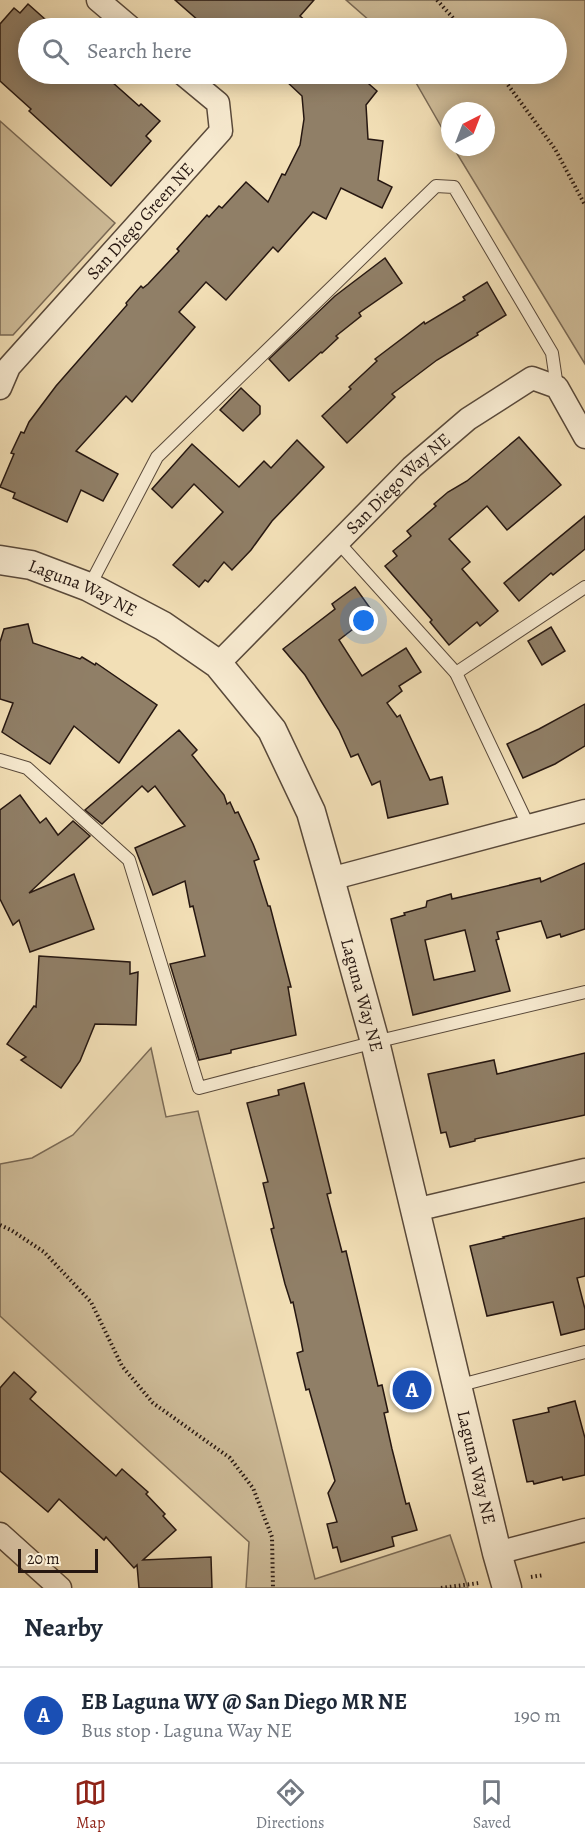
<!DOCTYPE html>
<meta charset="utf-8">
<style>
:root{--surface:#fff;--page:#f2f2f3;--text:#1f2937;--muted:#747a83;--line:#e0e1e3;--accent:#8f2418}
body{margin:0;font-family:Alegreya,serif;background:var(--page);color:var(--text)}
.compass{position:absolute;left:441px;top:102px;width:54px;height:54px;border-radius:50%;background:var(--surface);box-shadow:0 3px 15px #0003;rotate:42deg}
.scale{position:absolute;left:18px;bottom:15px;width:80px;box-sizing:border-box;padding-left:6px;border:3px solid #261711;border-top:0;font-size:16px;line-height:21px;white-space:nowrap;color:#261711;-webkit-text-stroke:4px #f7ead0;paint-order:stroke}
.you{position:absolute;left:364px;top:621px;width:21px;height:21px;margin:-15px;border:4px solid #fff;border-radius:50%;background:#1a73e8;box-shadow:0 0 0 9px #1a73e833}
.badge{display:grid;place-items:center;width:39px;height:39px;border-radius:50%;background:var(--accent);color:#fff;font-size:20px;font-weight:700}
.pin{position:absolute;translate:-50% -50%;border:3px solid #fff;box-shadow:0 2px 6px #0006}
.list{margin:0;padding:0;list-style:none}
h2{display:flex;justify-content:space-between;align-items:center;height:78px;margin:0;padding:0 24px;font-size:26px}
h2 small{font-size:20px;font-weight:400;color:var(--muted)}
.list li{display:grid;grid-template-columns:39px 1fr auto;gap:18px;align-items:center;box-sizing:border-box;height:96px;padding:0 24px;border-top:2px solid var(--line)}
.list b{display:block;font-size:22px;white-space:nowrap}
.list p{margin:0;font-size:20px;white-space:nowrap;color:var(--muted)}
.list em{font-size:20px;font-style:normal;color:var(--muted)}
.icon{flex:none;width:33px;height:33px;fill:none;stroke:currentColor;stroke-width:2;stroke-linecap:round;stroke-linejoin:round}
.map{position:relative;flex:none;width:585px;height:1588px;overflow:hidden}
.search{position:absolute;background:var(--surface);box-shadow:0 3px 15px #0003;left:18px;right:18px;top:18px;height:66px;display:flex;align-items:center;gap:15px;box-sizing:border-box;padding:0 21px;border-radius:33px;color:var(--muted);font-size:22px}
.sheet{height:174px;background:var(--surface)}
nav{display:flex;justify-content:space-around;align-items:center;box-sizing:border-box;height:84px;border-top:2px solid var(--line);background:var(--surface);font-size:16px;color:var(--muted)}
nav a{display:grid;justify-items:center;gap:3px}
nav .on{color:var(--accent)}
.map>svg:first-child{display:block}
.green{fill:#cfbd9a;stroke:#7a6a56;stroke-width:1.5}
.building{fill:#907f67;stroke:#261711;stroke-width:1.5;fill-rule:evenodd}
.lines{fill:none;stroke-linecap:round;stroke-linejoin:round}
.service-casing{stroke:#59493a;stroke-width:14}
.minor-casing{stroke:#59493a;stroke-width:25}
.tertiary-casing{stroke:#59493a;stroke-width:31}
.path{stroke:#261711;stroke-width:4;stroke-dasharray:1.5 3;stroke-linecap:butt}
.service{stroke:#f7ead0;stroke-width:12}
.minor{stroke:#f7ead0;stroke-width:22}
.tertiary{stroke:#f7ead0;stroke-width:28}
.labels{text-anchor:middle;stroke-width:6;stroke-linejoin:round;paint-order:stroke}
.street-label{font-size:18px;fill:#261711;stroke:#f7ead0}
</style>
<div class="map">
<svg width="585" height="1588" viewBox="0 0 585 1588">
<rect width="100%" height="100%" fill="#f2dfb6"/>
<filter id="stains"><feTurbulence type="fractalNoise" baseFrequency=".00333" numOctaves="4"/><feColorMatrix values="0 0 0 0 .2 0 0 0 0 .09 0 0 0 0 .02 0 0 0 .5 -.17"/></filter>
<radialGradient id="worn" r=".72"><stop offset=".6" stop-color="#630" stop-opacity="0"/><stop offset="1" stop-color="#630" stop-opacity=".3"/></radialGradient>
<g class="green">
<polygon points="346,0 585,0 585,364 453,147 486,147 486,111 450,111 450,142 411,74 556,74 556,28 378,28"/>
<polygon points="0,121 115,223 13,335 0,335"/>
<polygon points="151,1048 166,1117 198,1111 315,1579 450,1535 468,1588 246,1588 249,1542 0,1316 0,1164 32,1158 73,1135"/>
</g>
<g class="building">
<polygon points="175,0 314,0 300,16 314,28 250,28 241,20 233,28 207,28"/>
<polygon points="28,4 55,28 28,28 28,74 103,74 139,106 141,104 160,121 146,136 151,141 111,186 29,111 31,109 0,81 0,24 14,8 20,13"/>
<polygon points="361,77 377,91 366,105 368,139 383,141 378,180 392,187 382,208 341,188 326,219 313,212 278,252 273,247 226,300 206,282 179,312 195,327 132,402 126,396 76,451 118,474 103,501 81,490 67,522 13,498 15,493 0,487 14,454 11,453 21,432 24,433 29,422 56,386 127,305 126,303 141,286 143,288 148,284 179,251 177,249 207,215 209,217 219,206 222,208 246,182 268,202 282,174 285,175 300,145 304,119 302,96 286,81"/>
<polygon points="385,258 402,283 359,313 361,316 336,336 338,338 322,353 321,352 289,381 269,359 335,296"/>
<polygon points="487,282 506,315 477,333 478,335 437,360 392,394 395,397 347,443 322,416 351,389 349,387 377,361 375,359 424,322 425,324 465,300 463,297"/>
<polygon points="241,388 260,406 260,414 243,431 220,410"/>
<polygon points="519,437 561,485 507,530 487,506 449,539 470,562 462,569 498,611 480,626 477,622 449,645 430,622 432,620 385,566 397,556 393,551 411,536 407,531 436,506 434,504 448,492 467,481"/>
<polygon points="297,440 324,467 272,521 251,550 232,570 224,562 208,582 205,580 199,587 173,565 223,512 194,484 172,508 152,489 192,444 239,487 264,461 271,468"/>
<polygon points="585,516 585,549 553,575 551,573 519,601 504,583"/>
<polygon points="355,587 370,608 370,616 339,640 362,676 406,648 421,672 399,686 402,691 387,703 397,717 400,715 430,780 442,777 448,804 388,818 380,781 372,785 358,754 351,757 339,730 305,675 283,649 335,609 332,604"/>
<polygon points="28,624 33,643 80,659 82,657 95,665 96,663 157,705 119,763 74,726 50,764 2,732 13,703 0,699 0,642 4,629"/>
<polygon points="551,627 565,651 542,665 528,641"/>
<polygon points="585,704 585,746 555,764 523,778 507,744 539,729"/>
<polygon points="179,730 197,750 192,755 224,795 227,804 230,802 235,813 238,812 253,844 259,859 254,861 268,906 270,906 291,987 288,987 296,1035 231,1050 231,1053 199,1060 170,964 205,956 193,906 190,907 185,881 153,895 135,848 185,826 155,786 148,792 142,786 102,824 85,810"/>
<polygon points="20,795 40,823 46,818 58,835 73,821 90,836 29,893 74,874 94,929 30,952 19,920 13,925 0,899 0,810"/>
<path d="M585 863V929L561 937 560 934 547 938 541 921 497 932 499 939 496 940 510 991 413 1015 391 919 405 915 404 913 426 907 427 901 451 894 452 899 540 878 541 882ZM465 930 475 971 434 980 425 940Z"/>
<polygon points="39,956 130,962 130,974 138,972 136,1025 95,1024 80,1061 61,1088 21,1060 26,1057 7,1044 34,1006 36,1007"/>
<polygon points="585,1053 585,1115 475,1139 475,1141 450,1147 446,1132 441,1133 428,1074 494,1060 497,1074"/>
<polygon points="304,1083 331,1193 327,1194 342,1252 346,1251 378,1386 382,1385 388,1412 384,1413 392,1449 406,1504 409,1503 417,1530 392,1537 394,1546 341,1562 337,1547 333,1548 327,1524 337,1522 328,1493 335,1481 309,1389 306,1390 297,1353 303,1351 299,1330 293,1302 291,1303 285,1284 271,1229 274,1228 263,1183 268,1182 247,1103 279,1095 278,1090"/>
<polygon points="585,1218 585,1276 577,1278 585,1309 585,1329 561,1335 553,1302 487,1316 470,1246 504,1238 503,1237"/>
<polygon points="14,1372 36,1392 30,1399 116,1476 122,1469 148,1492 146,1494 165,1514 163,1516 176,1530 143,1560 211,1557 212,1588 139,1588 137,1565 134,1568 106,1537 104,1540 59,1499 48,1512 0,1471 0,1388"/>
<polygon points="575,1401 585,1438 585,1475 563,1480 562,1477 534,1484 533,1481 527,1482 513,1420 549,1412 548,1408"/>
</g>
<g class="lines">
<g class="service-casing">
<g id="service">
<polyline points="338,542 456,673 529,827"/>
<polyline points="89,587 157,457 436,186 454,187 552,353 557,387"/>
<polyline points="456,673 585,587"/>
<polyline points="0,760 27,768 129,860 199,1088 375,1042 585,992"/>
<polyline points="457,1386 585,1352"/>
</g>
</g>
<g class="minor-casing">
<g id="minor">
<polyline points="98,0 131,28"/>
<path id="s1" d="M0 388 9 367 221 131 218 103 183 74"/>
<path id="s2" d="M218 664 412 467 468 419 532 378 557 387 585 437"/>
<polyline points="330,879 585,811"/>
<polyline points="415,1210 585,1170"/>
<polyline points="0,1534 60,1588"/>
<polyline points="497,1553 585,1530"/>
</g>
</g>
<g class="tertiary-casing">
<g id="tertiary">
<path id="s3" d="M0 560 31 565 89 587 163 626 218 664 272 730 311 812 330 879 375 1042 497 1553 507 1588"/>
</g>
</g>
<g class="path">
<polyline points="437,0 462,28"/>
<polyline points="500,74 555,149 585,205"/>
<polyline points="0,1225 11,1230 44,1252 91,1302 122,1366 153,1403 230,1458 253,1488 272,1537 273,1588"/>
<polyline points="531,1577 544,1575"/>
<polyline points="441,1588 479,1583"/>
</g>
<use href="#service" class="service"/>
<use href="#minor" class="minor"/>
<use href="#tertiary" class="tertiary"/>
</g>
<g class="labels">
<g class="street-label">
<text dy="6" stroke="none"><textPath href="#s1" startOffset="219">San Diego Green NE</textPath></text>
<text dy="6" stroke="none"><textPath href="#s2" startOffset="255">San Diego Way NE</textPath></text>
<text dy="6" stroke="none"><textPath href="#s3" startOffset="88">Laguna Way NE</textPath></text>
<text dy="6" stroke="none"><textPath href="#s3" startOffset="610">Laguna Way NE</textPath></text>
<text dy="6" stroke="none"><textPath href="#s3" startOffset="1096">Laguna Way NE</textPath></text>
</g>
</g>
<rect width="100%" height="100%" filter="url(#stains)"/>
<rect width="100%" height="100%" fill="url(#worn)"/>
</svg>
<svg class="compass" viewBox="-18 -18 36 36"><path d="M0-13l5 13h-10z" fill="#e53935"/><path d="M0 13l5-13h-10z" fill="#747a83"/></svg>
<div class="scale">20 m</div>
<div class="you"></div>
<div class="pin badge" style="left:412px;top:1390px;background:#1a4fb4">A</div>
<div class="search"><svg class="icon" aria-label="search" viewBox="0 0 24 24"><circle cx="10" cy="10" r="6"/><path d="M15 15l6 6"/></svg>Search here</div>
</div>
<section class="sheet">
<h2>Nearby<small></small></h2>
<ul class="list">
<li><span class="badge" style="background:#1a4fb4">A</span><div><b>EB Laguna WY @ San Diego MR NE</b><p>Bus stop · Laguna Way NE</p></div><em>190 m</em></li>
</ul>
</section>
<nav>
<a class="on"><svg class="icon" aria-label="map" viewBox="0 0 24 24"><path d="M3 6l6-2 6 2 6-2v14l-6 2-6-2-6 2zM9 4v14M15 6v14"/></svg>Map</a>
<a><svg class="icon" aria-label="directions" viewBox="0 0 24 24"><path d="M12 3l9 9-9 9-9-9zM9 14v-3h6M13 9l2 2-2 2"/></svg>Directions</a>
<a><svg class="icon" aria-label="saved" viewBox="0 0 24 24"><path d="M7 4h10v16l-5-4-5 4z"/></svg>Saved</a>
</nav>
